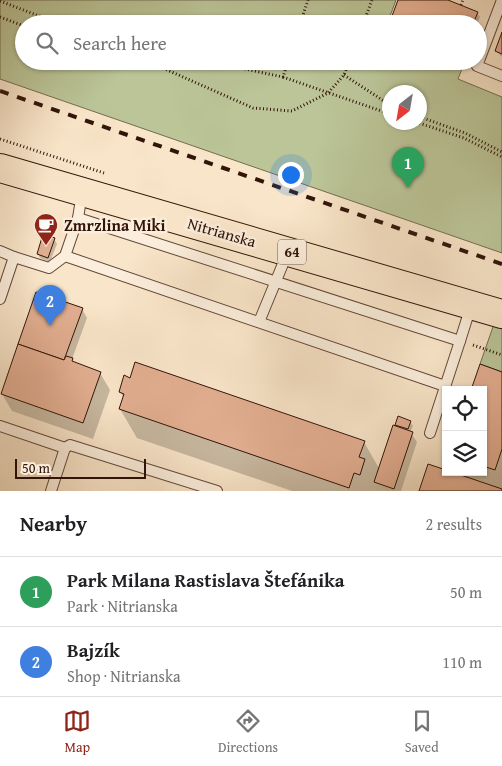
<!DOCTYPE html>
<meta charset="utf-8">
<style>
:root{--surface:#fff;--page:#f6f6f6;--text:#202124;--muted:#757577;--line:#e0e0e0;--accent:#8f2418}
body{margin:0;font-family:"Gentium Book Plus",serif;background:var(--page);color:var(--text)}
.controls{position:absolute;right:15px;bottom:15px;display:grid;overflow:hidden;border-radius:0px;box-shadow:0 1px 4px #0004}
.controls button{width:45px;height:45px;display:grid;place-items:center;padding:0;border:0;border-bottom:1px solid var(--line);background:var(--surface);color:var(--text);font:25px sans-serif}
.compass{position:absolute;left:382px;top:85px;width:45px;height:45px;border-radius:50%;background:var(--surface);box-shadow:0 1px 4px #0004;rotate:211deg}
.scale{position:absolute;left:15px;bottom:12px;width:131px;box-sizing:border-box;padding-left:5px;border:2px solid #321409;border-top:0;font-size:14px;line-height:18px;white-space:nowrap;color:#321409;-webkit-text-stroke:4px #fbeedc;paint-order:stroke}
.you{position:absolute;left:290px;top:174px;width:18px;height:18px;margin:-12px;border:4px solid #fff;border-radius:50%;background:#1a73e8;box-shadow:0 0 0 8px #1a73e833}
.badge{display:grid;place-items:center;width:32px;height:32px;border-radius:50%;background:var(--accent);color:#fff;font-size:16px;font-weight:700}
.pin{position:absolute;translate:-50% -41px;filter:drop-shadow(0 1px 2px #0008)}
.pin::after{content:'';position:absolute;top:26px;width:18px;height:15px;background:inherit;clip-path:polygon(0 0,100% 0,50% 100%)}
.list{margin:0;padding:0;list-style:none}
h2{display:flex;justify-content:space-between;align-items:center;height:65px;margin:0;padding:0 20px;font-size:21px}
h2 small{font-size:16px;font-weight:400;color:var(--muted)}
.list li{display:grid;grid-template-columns:32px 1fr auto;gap:15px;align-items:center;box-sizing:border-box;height:70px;padding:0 20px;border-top:1px solid var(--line)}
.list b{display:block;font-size:19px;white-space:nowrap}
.list p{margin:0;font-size:16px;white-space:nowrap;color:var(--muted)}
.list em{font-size:16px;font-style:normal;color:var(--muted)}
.icon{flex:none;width:28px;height:28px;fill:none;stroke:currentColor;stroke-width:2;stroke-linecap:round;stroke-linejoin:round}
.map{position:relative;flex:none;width:502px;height:491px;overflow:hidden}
.search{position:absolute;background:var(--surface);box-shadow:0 1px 4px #0004;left:15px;right:15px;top:15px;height:55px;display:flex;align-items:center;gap:12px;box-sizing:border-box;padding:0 18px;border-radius:28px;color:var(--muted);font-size:19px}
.sheet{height:205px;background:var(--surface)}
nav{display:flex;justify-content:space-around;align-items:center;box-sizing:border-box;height:70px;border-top:1px solid var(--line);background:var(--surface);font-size:14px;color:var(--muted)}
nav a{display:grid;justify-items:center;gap:2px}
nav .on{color:var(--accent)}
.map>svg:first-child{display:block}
.green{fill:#bbc598;stroke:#766c50;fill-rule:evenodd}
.shadow{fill:#0003}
.building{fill:#e2ae91;stroke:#321409}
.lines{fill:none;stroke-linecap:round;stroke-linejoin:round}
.lane-casing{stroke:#644839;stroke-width:12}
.primary-casing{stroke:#321409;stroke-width:30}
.path{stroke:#321409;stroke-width:3;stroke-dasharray:1 2.5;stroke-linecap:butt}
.lane{stroke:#fbeedc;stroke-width:10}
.primary{stroke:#f9e5c9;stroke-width:28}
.rail{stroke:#321409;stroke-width:4;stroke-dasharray:9 9;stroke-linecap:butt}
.labels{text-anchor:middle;stroke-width:5;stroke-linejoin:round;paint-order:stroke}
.shield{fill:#fbeedc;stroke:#6e5548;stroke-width:1}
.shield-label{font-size:15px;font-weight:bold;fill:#321409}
.poi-label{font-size:16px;font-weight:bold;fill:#321409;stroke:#fbeedc;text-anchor:start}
.street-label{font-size:16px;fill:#321409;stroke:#fbeedc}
</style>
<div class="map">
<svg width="502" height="491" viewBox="0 0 502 491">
<rect width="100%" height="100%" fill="#f9e5c9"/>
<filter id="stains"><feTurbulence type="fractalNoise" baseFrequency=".004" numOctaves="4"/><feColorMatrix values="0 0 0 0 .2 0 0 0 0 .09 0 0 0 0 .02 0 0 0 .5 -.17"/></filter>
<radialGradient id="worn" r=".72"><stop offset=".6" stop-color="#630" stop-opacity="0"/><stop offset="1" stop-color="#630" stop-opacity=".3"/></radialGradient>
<g class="green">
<path d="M0 0H396L387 24H24V61H465L458 79 502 97V253L0 79ZM390 92H420V122H390Z"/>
<polygon points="494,324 502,327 502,372 480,364"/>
</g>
<g class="shadow">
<polygon points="399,0 445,0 477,13 480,17 477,24 390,24"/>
<polygon points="502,35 502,57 496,51"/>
<polygon points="54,239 57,244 50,262 40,258 38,254"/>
<polygon points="82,309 87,318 72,359 75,364 100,373 110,390 93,439 12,411 2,394"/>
<polygon points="502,373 502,491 446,472 464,477 461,472 483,472 483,390"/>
<polygon points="120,392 364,442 380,470 398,428 396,425 410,422 413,426 410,432 417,442 401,491 292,491 137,438 120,409 124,398"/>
</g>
<g class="building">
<polygon points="398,0 448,0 478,12 473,24 389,24"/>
<polygon points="502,32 502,54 495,51"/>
<polygon points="43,234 55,238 48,258 37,254"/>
<polygon points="36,292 83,308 64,360 18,344"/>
<polygon points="18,344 64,360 66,356 73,358 72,361 101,372 83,423 1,394"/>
<polygon points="135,362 365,441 359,457 365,459 360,475 354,473 349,488 119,409 124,394 119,392 124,375 130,378"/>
<polygon points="480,364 502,372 502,449 495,470 483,466 483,390 471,390"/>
<polygon points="398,416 411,421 408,429 395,425"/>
<polygon points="393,425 413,432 394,489 374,482"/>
<polygon points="428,464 446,470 446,472 452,472 502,489 502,491 419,491"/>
</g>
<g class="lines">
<g class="lane-casing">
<g id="lane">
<polyline points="502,0 477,66 502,76"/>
<polyline points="82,193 78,218 65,256 445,386"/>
<polyline points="78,218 460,341 471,306"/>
<polyline points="0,251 14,257 0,299"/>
<polyline points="14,257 49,268 65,256"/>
<polyline points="259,322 287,254"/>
<polyline points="0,426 65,448"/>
<polyline points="430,433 460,341"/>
<polyline points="51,491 65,448 70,445 217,491"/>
</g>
</g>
<g class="primary-casing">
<polyline id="primary" points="0,168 502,314"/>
</g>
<g class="path">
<polyline points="0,1 39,16 76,24"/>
<polyline points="461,5 463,0"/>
<polyline points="0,17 24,26"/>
<polyline points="300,24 308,0"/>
<polyline points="363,24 372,0"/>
<polyline points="147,61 253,108 292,111 328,93 344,75 349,61"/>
<polyline points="207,61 283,77 288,61"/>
<polyline points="344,75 390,105"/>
<polyline points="283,77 390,114"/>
<polyline points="420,117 465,133 502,152"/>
<polyline points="416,122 464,138 502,157"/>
<polyline points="0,139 104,173"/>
<polyline points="473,345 502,355"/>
</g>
<use href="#lane" class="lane"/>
<use href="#primary" class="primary"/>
<polyline class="rail" points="0,91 502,264"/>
</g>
<defs>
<g id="cafe-pin" transform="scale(1.25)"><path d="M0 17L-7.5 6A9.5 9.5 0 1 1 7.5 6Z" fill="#8f2418" stroke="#fbeedc"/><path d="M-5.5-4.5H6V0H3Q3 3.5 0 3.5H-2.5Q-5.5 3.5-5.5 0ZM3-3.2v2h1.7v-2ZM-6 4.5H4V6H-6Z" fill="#fff"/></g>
</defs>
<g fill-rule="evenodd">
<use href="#cafe-pin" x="46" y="225"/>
</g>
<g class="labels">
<rect class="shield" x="278" y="239.5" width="28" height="25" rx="4"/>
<g class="shield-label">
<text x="292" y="257">64</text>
</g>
<g class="poi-label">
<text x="64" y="231">Zmrzlina Miki</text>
</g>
<g class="street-label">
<text transform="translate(222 232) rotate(16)" y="6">Nitrianska</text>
</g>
</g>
<rect width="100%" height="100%" filter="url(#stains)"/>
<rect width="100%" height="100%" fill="url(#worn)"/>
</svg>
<div class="controls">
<button><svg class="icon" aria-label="locate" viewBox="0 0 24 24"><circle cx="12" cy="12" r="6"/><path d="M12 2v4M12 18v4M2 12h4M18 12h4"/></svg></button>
<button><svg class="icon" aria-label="layers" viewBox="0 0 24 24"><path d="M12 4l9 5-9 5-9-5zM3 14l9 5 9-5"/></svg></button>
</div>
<svg class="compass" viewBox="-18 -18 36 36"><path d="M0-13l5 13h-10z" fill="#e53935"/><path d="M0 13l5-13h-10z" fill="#757577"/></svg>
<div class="scale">50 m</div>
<div class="you"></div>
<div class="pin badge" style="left:408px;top:188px;background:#2e9e5b">1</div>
<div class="pin badge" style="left:50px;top:326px;background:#3f7fe0">2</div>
<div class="search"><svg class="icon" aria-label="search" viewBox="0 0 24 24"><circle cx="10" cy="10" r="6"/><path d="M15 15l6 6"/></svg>Search here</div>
</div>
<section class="sheet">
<h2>Nearby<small>2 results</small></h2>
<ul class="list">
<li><span class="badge" style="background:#2e9e5b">1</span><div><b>Park Milana Rastislava Štefánika</b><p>Park · Nitrianska</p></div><em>50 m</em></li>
<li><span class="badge" style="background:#3f7fe0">2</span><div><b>Bajzík</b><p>Shop · Nitrianska</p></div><em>110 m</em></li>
</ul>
</section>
<nav>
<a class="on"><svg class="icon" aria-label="map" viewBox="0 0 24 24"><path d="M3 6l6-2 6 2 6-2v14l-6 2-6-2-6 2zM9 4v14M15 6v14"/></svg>Map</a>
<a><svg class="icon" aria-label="directions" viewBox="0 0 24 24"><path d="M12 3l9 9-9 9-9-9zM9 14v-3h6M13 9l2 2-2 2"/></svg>Directions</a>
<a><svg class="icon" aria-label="saved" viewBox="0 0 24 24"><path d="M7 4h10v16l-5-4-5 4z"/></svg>Saved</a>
</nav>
